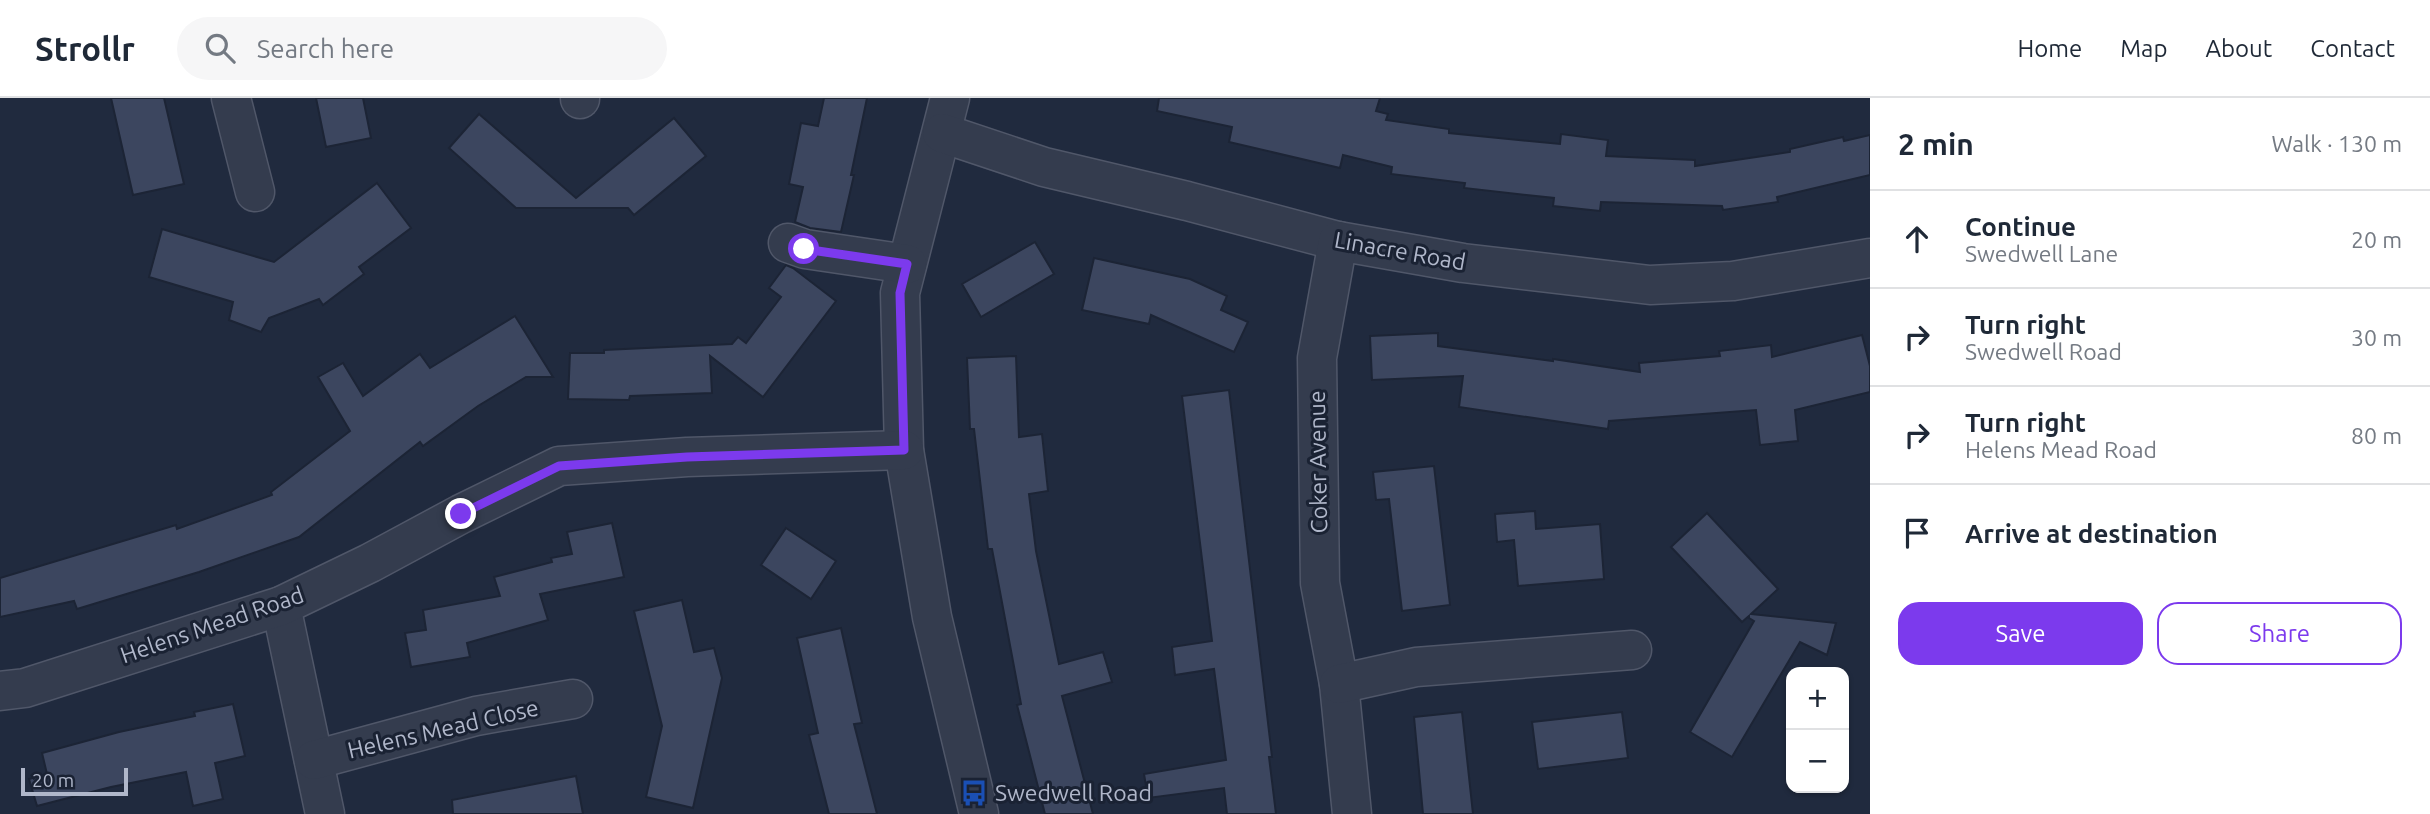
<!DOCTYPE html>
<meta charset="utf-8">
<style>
:root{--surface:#fff;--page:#f6f6f7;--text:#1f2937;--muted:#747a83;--line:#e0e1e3;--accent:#7c3aed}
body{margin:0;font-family:Ubuntu,sans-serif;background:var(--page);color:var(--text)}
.controls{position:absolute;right:21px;bottom:21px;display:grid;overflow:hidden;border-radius:14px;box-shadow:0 2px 5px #0004}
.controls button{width:63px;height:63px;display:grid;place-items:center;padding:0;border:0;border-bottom:2px solid var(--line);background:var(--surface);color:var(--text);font:35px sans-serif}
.scale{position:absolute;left:21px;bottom:18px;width:107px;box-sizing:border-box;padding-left:7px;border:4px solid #b0b7ca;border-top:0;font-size:19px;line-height:24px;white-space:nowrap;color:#b0b7ca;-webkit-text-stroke:5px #1a2233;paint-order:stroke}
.stop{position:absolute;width:21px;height:21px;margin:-16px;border:5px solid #7c3aed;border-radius:50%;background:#fff}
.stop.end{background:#7c3aed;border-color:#fff;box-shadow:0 2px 7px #0008}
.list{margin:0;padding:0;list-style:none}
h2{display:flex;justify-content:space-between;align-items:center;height:91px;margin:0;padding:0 28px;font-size:30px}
h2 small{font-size:23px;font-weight:400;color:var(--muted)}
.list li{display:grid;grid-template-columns:46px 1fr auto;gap:21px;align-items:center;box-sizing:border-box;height:98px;padding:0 28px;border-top:2px solid var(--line)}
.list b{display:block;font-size:26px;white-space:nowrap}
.list p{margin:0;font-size:23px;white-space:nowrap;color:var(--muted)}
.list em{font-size:23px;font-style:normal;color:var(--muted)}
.actions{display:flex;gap:14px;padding:21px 28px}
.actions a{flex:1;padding:16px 0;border:2px solid var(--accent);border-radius:21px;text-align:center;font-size:24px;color:var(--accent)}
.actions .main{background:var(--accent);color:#fff}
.icon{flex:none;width:38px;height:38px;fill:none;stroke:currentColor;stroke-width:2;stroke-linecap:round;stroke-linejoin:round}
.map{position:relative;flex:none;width:1870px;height:716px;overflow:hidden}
header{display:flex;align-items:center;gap:42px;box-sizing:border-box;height:98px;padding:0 35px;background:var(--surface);border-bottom:2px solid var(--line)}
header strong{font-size:33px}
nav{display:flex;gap:38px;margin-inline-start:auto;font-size:24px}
.search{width:490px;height:63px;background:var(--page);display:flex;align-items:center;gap:18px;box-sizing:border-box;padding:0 24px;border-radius:38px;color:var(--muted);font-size:26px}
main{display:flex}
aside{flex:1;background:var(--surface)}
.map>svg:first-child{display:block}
.building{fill:#3c465f;stroke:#1c2435;stroke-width:2}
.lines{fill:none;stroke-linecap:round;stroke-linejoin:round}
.street-casing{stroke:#505769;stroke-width:41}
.street{stroke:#343c4e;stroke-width:38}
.route{stroke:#7c3aed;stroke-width:9}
.labels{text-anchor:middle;stroke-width:6;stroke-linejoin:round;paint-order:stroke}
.street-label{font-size:23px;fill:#b0b7ca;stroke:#1a2233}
.poi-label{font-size:23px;fill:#b0b7ca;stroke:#1a2233;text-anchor:start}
</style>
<header>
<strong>Strollr</strong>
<div class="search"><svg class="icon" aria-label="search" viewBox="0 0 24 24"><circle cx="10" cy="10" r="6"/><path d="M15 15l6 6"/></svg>Search here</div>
<nav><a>Home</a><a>Map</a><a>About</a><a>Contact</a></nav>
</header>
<main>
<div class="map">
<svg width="1870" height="716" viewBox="0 0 1870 716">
<rect width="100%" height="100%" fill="#202a3e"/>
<g class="building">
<polygon points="111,0 164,0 184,86 133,97"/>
<polygon points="316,0 363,0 371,40 326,49"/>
<polygon points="824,0 867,0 851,77 854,77 841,134 810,130 795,124 803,89 789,86 801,25 818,28"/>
<polygon points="1159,0 1380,0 1376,13 1388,16 1386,22 1449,31 1449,35 1560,46 1561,36 1608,42 1606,58 1695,62 1695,68 1790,54 1790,51 1843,39 1844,43 1870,37 1870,77 1777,99 1778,104 1723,112 1722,108 1601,104 1600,113 1553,108 1554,100 1464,90 1465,85 1391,76 1392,69 1343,57 1340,70 1229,44 1232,29 1157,13"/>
<polygon points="479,16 576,100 674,20 706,58 634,117 628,110 516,110 449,50"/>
<polygon points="377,85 411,130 359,169 364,176 323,207 319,201 269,220 261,234 229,222 233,204 149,179 162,131 274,164"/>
<polygon points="1035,144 1054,176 981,219 962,186"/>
<polygon points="1094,160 1190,181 1227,198 1221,212 1248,224 1234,254 1151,217 1149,226 1082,212"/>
<polygon points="786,167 793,170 836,203 763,299 710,258 712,295 630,298 629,302 568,301 570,255 604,255 604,252 732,246 738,239 746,245 781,199 769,190"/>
<polygon points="515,218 553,279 526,279 478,308 423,348 420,344 299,439 199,474 77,511 74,503 0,519 0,480 176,427 177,431 272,397 271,394 350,333 318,279 343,265 363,298 420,256 430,270"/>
<polygon points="1438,235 1438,248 1553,263 1553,261 1640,274 1639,265 1720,258 1719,253 1771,247 1772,259 1862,237 1870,268 1870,294 1795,312 1798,343 1760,347 1756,312 1609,323 1608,331 1459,309 1463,278 1372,282 1370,238"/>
<polygon points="1016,258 1019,339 1042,336 1048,393 1029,396 1036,453 1059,566 1103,554 1112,584 1062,598 1093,716 1045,716 1017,607 1021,606 992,451 988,451 974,331 970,331 967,260"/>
<polygon points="1229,292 1272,659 1269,659 1276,716 1227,716 1224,690 1148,700 1144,676 1226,662 1214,571 1175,577 1172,549 1212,543 1182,298"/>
<polygon points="1434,368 1450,507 1402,513 1389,401 1376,402 1373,374"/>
<polygon points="1535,413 1536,431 1600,426 1604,481 1518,488 1514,442 1497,444 1495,416"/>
<polygon points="1707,415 1778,491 1751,516 1836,525 1827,557 1800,544 1732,659 1690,634 1754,523 1749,520 1749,518 1742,524 1671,449"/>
<polygon points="612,425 624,479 540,496 548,522 467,545 470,559 411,569 405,535 426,532 423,512 500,498 494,479 552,464 551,460 572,456 567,434"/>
<polygon points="786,430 836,463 811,501 761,467"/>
<polygon points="682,502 694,554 714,550 722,580 693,710 646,699 662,628 634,513"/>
<polygon points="841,530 862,625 854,626 877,716 829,716 809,637 818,635 797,540"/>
<polygon points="233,606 245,658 215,665 223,701 193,708 186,674 111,689 37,708 29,681 47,676 42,655 119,634 195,618 194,614"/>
<polygon points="1462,614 1473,716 1423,716 1414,619"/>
<polygon points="1622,614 1628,660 1538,671 1532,624"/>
<polygon points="576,678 583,716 453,716 452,702"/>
</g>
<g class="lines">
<g class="street-casing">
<g id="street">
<polyline points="231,0 255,94"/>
<polyline points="950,0 900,195 904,352 932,519 979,716"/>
<polyline points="580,1 580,0"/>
<polyline points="942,35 1044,69 1187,103 1338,143 1463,165 1650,187 1733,183 1870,160"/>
<polyline points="1338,143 1317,260 1320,485 1339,586 1352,716"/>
<polyline points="788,145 805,151 907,166"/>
<polyline points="281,508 325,716"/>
<polyline points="1339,586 1416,569 1632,552"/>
<polyline points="0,593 25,590 281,508 370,465 461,416 559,368 687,359 904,352"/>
<polyline points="314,662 476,618 573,601"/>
</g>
</g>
<use href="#street" class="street"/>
</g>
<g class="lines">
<polyline class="route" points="461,416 559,368 687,359 904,352 900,195 907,166 804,151"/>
</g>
<defs>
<g id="bus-bare" transform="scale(2.1)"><path d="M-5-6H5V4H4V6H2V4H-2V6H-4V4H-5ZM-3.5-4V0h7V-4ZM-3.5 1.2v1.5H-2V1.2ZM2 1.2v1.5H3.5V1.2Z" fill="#1a4fb4" stroke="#1a2233" stroke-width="2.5" paint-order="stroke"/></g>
</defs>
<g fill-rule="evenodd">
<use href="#bus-bare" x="974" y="695"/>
</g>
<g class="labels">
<g class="street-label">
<text transform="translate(1400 153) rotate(10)" y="8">Linacre Road</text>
<text transform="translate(1318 364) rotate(-91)" y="8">Coker Avenue</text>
<text transform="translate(212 527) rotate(-19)" y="8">Helens Mead Road</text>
<text transform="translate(443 631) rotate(-13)" y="8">Helens Mead Close</text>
</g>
<g class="poi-label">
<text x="995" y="703">Swedwell Road</text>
</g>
</g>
</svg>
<div class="controls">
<button>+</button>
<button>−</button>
</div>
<div class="scale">20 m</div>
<div class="stop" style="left:804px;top:151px"></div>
<div class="stop end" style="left:461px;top:416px"></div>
</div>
<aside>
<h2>2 min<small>Walk · 130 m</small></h2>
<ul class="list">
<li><svg class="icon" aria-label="ahead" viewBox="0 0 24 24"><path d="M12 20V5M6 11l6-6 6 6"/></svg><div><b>Continue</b><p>Swedwell Lane</p></div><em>20 m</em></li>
<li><svg class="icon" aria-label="right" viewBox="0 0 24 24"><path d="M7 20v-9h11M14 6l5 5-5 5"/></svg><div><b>Turn right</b><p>Swedwell Road</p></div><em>30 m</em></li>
<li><svg class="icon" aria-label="right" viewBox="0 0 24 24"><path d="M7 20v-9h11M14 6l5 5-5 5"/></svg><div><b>Turn right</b><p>Helens Mead Road</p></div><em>80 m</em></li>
<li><svg class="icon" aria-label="arrive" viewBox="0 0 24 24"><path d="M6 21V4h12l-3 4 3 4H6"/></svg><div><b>Arrive at destination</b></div></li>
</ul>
<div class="actions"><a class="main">Save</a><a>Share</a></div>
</aside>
</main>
